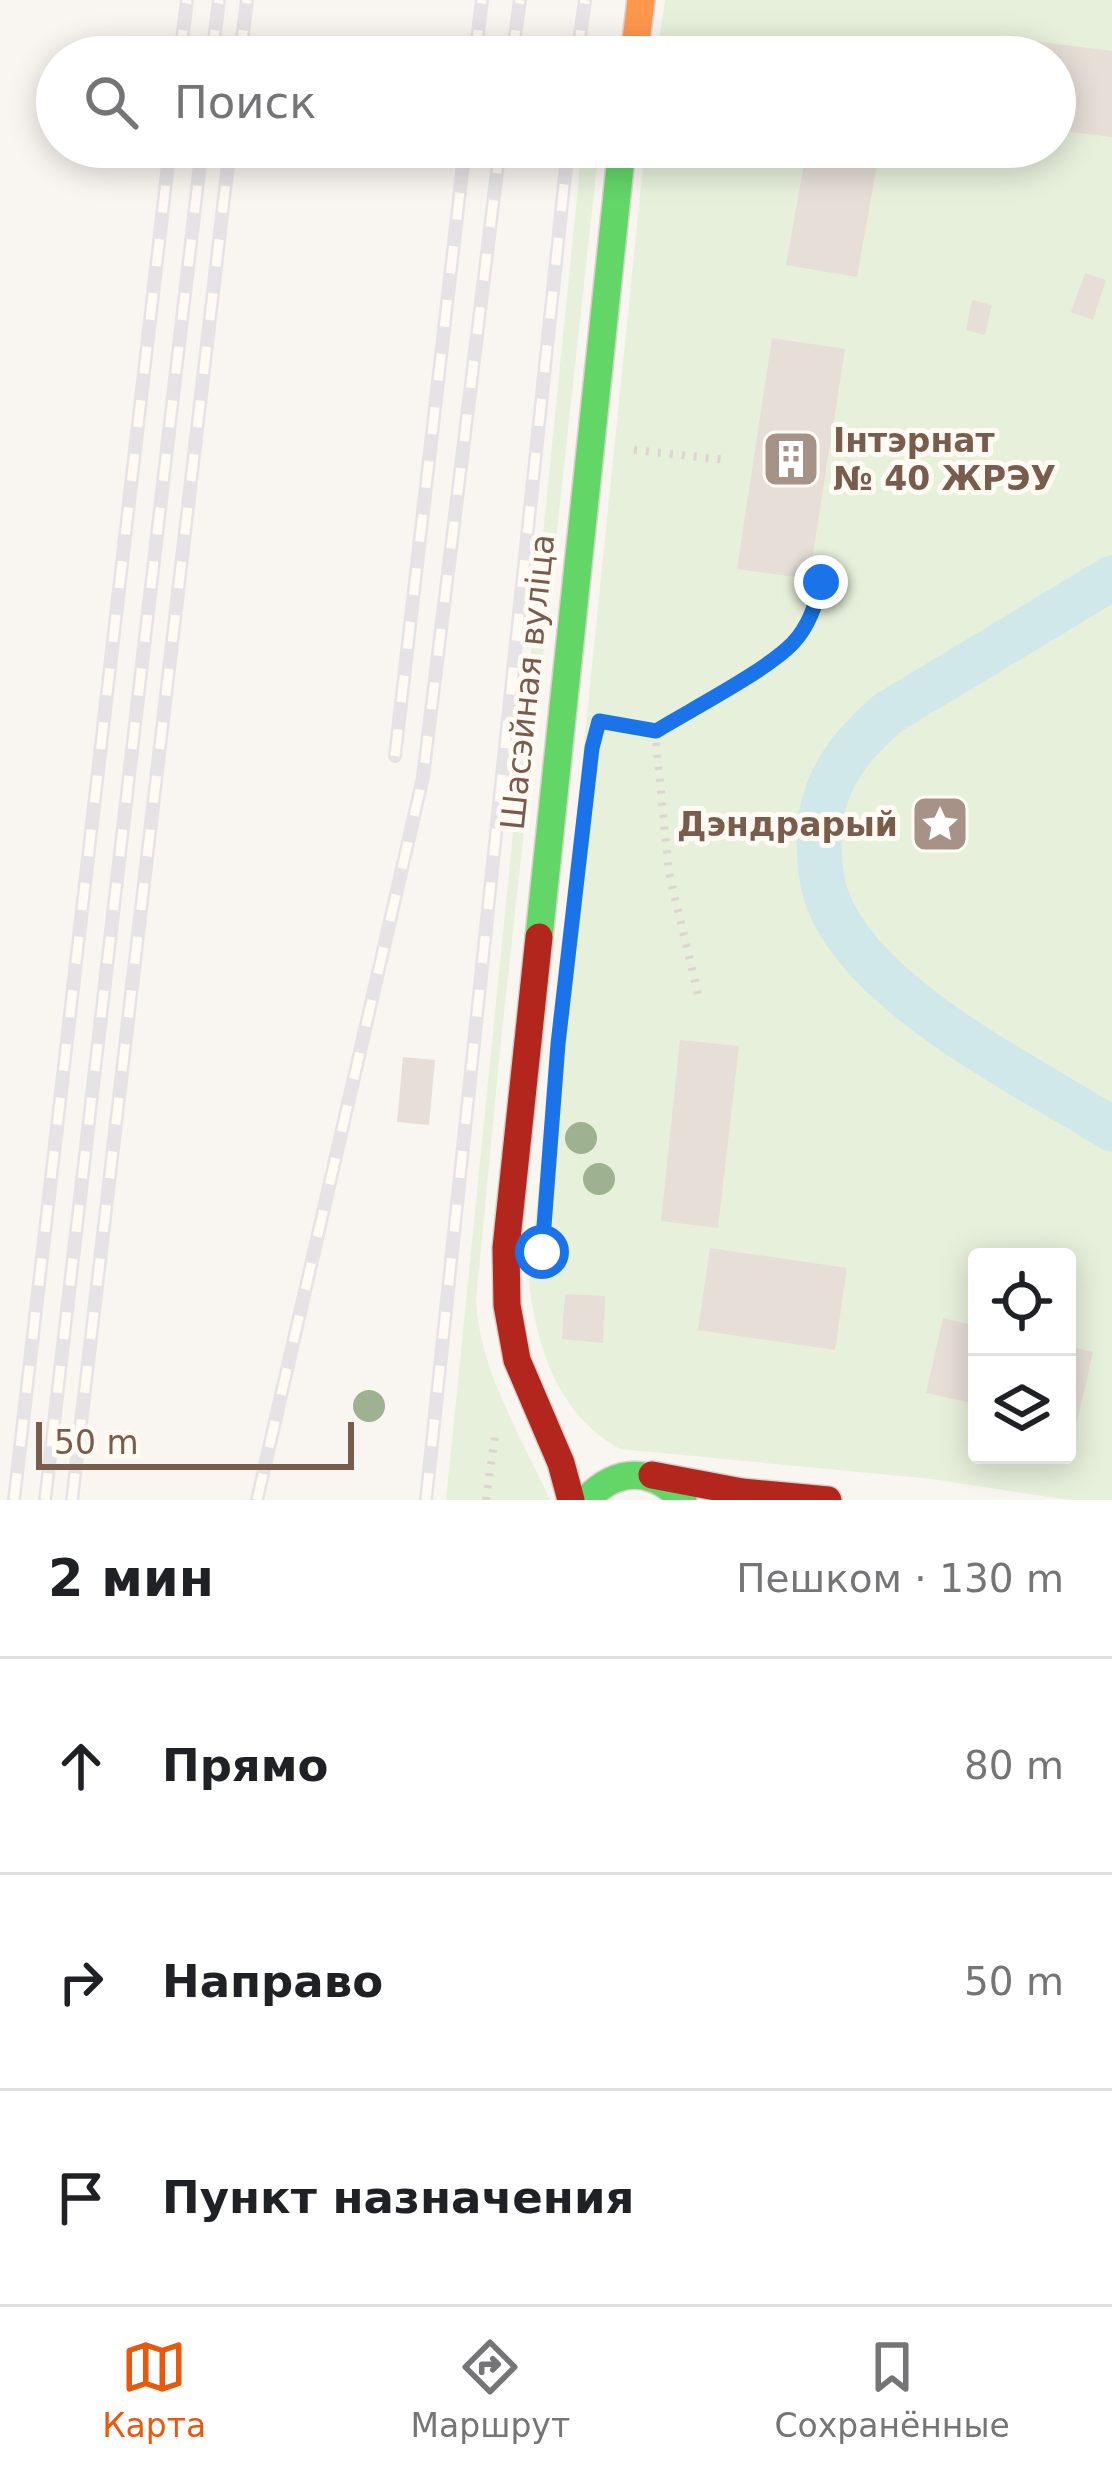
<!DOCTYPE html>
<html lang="ru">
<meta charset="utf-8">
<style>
:root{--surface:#fff;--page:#f2f2f2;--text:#202124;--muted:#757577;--line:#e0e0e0;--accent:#ea580c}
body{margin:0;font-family:"DejaVu Sans",sans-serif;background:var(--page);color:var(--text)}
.controls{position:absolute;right:36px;bottom:36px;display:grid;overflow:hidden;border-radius:12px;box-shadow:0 6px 30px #0003}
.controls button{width:108px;height:108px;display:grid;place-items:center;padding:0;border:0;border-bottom:3px solid var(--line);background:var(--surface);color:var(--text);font:60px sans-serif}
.scale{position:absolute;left:36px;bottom:30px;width:318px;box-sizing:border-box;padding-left:12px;border:6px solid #7a5c4d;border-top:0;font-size:33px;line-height:42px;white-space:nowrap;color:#7a5c4d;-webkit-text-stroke:9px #fffaf3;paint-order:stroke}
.stop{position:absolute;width:36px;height:36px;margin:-27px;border:9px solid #1a73e8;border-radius:50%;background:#fff}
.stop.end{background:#1a73e8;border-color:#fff;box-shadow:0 3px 12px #0008}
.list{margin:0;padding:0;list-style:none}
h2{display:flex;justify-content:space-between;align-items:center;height:156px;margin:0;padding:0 48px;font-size:51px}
h2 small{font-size:39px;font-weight:400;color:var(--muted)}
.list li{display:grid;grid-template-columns:78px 1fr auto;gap:36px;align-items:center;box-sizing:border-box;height:216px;padding:0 48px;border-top:3px solid var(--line)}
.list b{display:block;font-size:45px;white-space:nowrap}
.list em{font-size:39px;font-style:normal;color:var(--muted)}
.icon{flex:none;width:66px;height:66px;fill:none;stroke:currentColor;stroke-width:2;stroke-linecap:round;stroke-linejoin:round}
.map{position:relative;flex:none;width:1112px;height:1500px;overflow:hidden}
.search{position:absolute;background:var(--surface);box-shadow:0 6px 30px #0003;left:36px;right:36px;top:36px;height:132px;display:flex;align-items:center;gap:30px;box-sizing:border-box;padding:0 42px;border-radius:66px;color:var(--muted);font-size:45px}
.sheet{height:804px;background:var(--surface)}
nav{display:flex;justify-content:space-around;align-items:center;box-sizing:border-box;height:168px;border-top:3px solid var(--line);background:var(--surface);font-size:33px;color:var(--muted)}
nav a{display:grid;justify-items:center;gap:6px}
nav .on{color:var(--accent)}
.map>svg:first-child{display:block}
.green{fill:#e7f0db;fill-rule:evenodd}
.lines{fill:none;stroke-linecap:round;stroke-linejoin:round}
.canal{stroke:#d0e8ea;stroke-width:45}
.building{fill:#e6ded7}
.fast-casing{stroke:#d9d2cb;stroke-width:30}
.slow-casing{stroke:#d9d2cb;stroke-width:30}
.jam-casing{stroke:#d9d2cb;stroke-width:30}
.path{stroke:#dcd5d0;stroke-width:8;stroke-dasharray:3 9;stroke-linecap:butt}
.fast{stroke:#63d668;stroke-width:27}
.slow{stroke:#ff974d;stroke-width:27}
.jam{stroke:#b3261e;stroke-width:27}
.rail-casing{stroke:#e6e3e7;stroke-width:14}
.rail{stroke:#fffaf3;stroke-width:9;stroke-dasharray:27;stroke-linecap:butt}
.tree{fill:#9eb190}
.route{stroke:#1a73e8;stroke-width:15}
.labels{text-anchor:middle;stroke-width:10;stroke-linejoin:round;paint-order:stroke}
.poi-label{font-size:33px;font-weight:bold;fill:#7a5c4d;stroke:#fffaf3;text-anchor:start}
.street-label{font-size:33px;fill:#7a5c4d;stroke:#fffaf3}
</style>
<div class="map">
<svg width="1112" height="1500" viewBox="0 0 1112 1500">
<rect width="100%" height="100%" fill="#f9f5f0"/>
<g class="green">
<path d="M665 0H1112V1500H1069L932 1479 620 1449C558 1414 537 1349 529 1282L645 147H1055V57H657ZM977 1257H1067V1455H977Z"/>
<path d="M582 147H599L501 1040 476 1300C479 1370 522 1437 550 1500H446Z"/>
</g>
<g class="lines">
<path class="canal" d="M1112 578 888 713C849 747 821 782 819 837 819 857 820 881 828 901 866 998 1026 1075 1112 1129"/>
</g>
<g class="building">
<polygon points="1033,41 1112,51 1112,137 1055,130 1055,57 1031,57"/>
<polygon points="807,147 880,147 857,277 786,265"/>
<polygon points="1085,273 1106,280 1093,320 1071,312"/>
<polygon points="972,300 992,305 985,335 966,330"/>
<polygon points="772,338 845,349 809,579 737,569"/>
<polygon points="680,1040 739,1046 718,1228 661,1221"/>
<polygon points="403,1057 435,1060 429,1125 397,1122"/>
<polygon points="710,1248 847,1268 835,1350 698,1330"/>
<polygon points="565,1294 605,1296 603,1343 562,1339"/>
<polygon points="943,1318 977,1326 977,1404 926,1393"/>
<polygon points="1067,1346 1093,1352 1076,1426 1067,1424"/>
</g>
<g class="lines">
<g class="fast-casing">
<g id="fast">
<polyline points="539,937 622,147"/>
<path d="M586 1500C617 1467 652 1467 683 1500"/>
</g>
</g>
<g class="slow-casing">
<polyline id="slow" points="634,57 641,0"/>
</g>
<g class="jam-casing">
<g id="jam">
<polyline points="539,937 506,1248 507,1305 517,1360 561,1463 571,1500"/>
<polyline points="652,1475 742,1492 828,1500"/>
</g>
</g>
<g class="path">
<polyline points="634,450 728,460"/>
<path d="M606 722 655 731C692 709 766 671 793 643 809 627 816 604 821 582"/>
<polyline points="655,731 669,873 698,994"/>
<polyline points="486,1500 495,1435"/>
</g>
<use href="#fast" class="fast"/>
<use href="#slow" class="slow"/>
<use href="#jam" class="jam"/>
<g class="rail-casing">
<g id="rail">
<polyline points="180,57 187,0"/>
<polyline points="212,57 219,0"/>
<polyline points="240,57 247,0"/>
<polyline points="475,57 482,0"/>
<polyline points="512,57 520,0"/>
<polyline points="577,57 585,0"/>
<polyline points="395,756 465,147"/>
<polyline points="14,1500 170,147"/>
<polyline points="45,1500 202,147"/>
<polyline points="72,1500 230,147"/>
<polyline points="257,1500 423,777 500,147"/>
<polyline points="426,1500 568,147"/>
</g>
</g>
<use href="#rail" class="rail"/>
</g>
<g class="tree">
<circle cx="581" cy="1138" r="16"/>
<circle cx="599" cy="1179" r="16"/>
<circle cx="369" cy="1406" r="16"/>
</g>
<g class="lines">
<path class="route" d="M542 1252 558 1044 592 748 599 721 656 731C692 709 766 671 793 643 809 626 816 604 821 582"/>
</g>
<defs>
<g id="building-square" transform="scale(3)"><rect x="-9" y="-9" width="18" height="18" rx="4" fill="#a69286" stroke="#fffaf3"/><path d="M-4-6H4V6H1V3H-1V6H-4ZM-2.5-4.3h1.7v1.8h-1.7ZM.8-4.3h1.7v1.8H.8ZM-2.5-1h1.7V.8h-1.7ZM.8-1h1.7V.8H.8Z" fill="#fff"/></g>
<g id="sight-square" transform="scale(3)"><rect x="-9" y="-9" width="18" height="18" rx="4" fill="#a69286" stroke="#fffaf3"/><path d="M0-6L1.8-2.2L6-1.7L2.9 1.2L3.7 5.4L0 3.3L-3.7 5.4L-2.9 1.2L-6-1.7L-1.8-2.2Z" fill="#fff"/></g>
</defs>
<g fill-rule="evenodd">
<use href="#building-square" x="791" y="459"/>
<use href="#sight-square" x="940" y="824"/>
</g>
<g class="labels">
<g class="poi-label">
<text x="833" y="452">Інтэрнат<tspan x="833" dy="38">№ 40 ЖРЭУ</tspan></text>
<text x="898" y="836" text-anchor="end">Дэндрарый</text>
</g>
<g class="street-label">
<text transform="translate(527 682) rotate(-84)" y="12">Шасэйная вуліца</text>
</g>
</g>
</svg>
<div class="controls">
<button><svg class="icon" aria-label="locate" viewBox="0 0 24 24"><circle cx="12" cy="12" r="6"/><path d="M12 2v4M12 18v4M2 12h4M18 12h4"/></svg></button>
<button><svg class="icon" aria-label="layers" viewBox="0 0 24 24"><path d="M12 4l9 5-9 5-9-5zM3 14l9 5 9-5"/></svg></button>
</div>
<div class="scale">50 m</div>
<div class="stop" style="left:542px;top:1252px"></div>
<div class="stop end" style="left:821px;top:582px"></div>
<div class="search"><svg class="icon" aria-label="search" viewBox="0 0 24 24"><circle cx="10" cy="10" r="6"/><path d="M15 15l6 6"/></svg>Поиск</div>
</div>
<section class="sheet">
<h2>2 мин<small>Пешком · 130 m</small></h2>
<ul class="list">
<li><svg class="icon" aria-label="ahead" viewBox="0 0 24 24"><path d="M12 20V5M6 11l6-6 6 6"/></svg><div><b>Прямо</b></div><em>80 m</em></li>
<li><svg class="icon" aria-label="right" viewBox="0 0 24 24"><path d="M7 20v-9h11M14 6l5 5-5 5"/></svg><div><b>Направо</b></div><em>50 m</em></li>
<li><svg class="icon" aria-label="arrive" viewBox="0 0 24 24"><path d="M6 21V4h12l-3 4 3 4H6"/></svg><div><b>Пункт назначения</b></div></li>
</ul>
</section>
<nav>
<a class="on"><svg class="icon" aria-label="map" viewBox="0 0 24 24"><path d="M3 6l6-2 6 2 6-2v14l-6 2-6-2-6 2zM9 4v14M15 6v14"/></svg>Карта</a>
<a><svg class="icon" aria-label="directions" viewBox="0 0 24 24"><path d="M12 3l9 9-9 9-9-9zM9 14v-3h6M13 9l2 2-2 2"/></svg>Маршрут</a>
<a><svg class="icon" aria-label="saved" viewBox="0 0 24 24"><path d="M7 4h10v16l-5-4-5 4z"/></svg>Сохранённые</a>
</nav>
